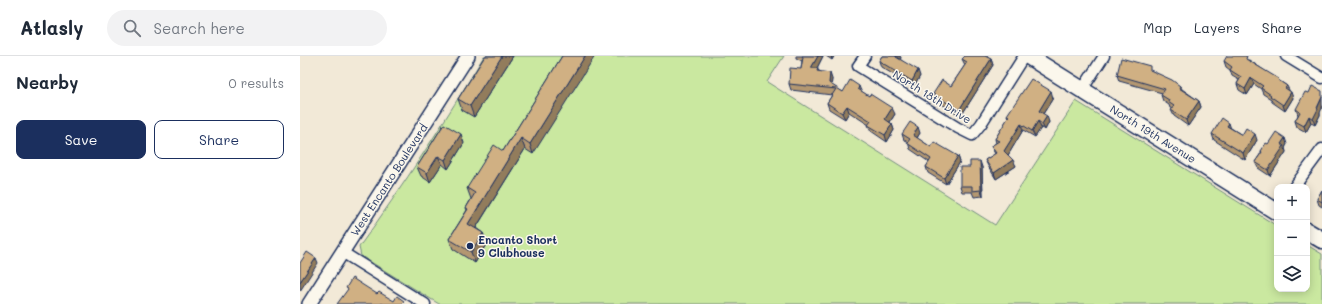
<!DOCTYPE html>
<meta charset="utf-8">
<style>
:root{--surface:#fff;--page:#f2f2f3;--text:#1f2937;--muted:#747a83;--line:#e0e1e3;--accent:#1b2f5e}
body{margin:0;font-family:Mali,sans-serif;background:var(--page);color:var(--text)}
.controls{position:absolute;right:12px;bottom:12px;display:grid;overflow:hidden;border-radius:8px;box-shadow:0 2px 10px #0003}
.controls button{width:36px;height:36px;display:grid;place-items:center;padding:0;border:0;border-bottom:1px solid var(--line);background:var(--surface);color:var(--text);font:20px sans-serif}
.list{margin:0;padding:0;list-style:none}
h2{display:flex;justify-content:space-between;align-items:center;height:52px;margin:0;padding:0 16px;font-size:17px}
h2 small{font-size:13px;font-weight:400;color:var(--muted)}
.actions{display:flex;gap:8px;padding:12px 16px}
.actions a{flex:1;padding:9px 0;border:1px solid var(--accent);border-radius:8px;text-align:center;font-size:14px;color:var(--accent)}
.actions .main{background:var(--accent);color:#fff}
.icon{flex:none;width:22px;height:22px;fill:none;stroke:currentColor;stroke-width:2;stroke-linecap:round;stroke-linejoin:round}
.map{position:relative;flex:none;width:1022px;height:248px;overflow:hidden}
header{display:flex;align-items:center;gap:24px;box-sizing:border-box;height:56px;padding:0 20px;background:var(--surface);border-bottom:1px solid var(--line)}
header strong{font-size:19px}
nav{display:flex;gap:22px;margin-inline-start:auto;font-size:14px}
.search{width:280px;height:36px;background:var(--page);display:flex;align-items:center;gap:10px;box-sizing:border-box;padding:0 14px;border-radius:22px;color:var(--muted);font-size:15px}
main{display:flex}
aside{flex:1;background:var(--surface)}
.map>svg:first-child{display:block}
.green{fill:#cae8a0;stroke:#728c7f}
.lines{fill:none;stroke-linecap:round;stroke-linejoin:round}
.minor-casing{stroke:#1b2f5e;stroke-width:13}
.tertiary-casing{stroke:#1b2f5e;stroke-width:16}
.primary-casing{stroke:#1b2f5e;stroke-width:19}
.minor{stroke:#fbf7ec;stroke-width:10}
.tertiary{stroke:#fbf7ec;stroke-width:13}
.primary{stroke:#fbf7ec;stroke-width:16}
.wall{fill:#b39771;stroke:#1b2f5e}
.shaded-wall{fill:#927b5c;stroke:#1b2f5e}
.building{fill:#d0b083;stroke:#1b2f5e}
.poi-dot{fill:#1b2f5e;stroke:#fbf7ec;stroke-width:1.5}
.labels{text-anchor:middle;stroke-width:3;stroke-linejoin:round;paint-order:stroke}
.street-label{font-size:11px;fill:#1b2f5e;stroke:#fbf7ec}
.poi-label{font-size:11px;font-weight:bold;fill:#1b2f5e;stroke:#fbf7ec;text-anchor:start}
</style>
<header>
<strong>Atlasly</strong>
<div class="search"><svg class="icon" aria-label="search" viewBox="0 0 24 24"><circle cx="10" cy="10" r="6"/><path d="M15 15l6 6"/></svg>Search here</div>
<nav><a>Map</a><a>Layers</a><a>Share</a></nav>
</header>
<main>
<aside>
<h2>Nearby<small>0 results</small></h2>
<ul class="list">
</ul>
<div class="actions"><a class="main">Save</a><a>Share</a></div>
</aside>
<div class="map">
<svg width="1022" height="248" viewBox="0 0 1022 248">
<rect width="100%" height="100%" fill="#f2e9d7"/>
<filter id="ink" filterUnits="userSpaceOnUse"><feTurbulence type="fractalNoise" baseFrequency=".025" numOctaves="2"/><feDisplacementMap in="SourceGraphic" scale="8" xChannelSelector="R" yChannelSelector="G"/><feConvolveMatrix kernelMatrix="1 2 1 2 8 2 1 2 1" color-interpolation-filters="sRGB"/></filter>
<g filter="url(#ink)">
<path class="green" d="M184 0H484L467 26 695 169 776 45 977 170V233H1007V189L1022 198V248H139L61 200 59 191C104 129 145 65 184 0Z"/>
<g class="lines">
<g class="minor-casing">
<g id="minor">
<polyline points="565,0 558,10 658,72 672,79 681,68 724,0"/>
<polyline points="986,0 1022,22"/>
<polyline points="782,34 804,0"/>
<polyline points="994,131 1022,93"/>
<polyline points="42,196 125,248"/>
</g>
</g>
<g class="tertiary-casing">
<polyline id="tertiary" points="9,248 168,0"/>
</g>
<g class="primary-casing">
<g id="primary">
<polyline points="728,0 977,156"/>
<polyline points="1007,175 1022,184"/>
</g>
</g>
<use href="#minor" class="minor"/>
<use href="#tertiary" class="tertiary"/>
<use href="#primary" class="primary"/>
</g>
<g class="wall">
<polygon points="185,0 213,0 174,61 162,54 158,43"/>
<polygon points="262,0 233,98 225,93 176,172 183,177 187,187 175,207 153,193 149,183 167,154 166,152 171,143 167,132 203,95"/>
<polygon points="496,0 523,0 517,12 519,15 532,23 531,29 543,36 559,30 561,35 595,58 590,66 592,68 594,74 587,86 571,75 568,69 569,69 549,56 545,63 529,53 527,47 532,39 491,34 489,28 501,13 502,5 496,2"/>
<polygon points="526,0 534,0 532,4"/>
<polygon points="582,0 600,0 601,2 600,3 620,20 614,31 581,11 579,5"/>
<polygon points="665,0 688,0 688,2 691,3 693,9 661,60 635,44 633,38 651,30 665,9 662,3"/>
<polygon points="949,4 987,30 993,42 985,55 972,46 971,43 963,38 961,33 954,28 947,39 939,34 937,28 939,24 932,20 930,14 926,11 924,5"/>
<polygon points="852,15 880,30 882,33 899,45 901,51 888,70 874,60 871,54 872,53 870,52 869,49 863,45 861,39 862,37 819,25 817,19"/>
<polygon points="753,42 743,58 749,66 745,74 741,72 735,81 723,74 708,99 716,110 696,123 688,110 685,104 695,98 691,90 696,87 695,83 708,62 707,59"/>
<polygon points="996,53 1020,57 1020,59 1015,69 1011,67 1006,76 997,71 995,65 998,59"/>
<polygon points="144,68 164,87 148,113 142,108 130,126 121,120 117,111"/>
<polygon points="931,72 942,79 957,84 945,104 914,84 912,78"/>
<polygon points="620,77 617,82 631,91 658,100 660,106 646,128 628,117 626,111 629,106 610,93 608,86 604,84 602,78"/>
<polygon points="968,88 987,88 985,92 986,96 970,120 958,112 955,106 961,97 961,95"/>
<polygon points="670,111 682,111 683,140 674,141 672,136 662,136 660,130"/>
<polygon points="1022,134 1022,151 1019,149 1017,143"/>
</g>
<g class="shaded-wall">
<polygon points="202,0 213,0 174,61 170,50"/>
<polygon points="285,0 295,0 233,98 230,88"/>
<polygon points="518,0 523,0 514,18 511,12"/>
<polygon points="531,0 534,0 532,4"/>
<polygon points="596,0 600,0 601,2 598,7"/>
<polygon points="691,3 693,9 661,60 659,54"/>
<polygon points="618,14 620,20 614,31 612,25"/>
<polygon points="530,17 532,23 531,33 529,27"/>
<polygon points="951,22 954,28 947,39 945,33"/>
<polygon points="751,35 753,42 741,61 739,55"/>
<polygon points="991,36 993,42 985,55 983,49"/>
<polygon points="1022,41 1022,52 1020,57 1020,59 1015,69 1013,63"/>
<polygon points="899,45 901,51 888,70 886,64"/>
<polygon points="547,50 549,56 545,63 542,57"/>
<polygon points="592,52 595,58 588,69 585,63"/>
<polygon points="747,60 749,66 745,74 742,68"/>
<polygon points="1009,60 1011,67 1006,76 1004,70"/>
<polygon points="738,65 741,72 735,81 732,75"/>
<polygon points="929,67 931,73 927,70"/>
<polygon points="592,68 594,74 587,86 585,79"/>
<polygon points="721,68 723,74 707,101 704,95"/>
<polygon points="618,71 620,77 615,85 613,79"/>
<polygon points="161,78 164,87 148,113 145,104"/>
<polygon points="955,78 957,84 945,104 943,97"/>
<polygon points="221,82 225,93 172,178 168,168"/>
<polygon points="985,82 987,88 985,92 986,96 970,120 968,114 981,88"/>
<polygon points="138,100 142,108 130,126 127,117"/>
<polygon points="658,100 660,106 646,128 644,122"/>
<polygon points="713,104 716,110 696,123 694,117"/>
<polygon points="680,105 682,111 683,140 681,134"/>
<polygon points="183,177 187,187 175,207 171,196"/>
<polygon points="16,202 18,207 0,235 0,226"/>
</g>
<g class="building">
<polygon points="185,0 202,0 170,50 158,43"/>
<polygon points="262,0 285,0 230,88 221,82 168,168 183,177 171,196 149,183 168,153 166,152 175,137 167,132 194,89 203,95"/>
<polygon points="502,0 518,0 511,12 518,12 517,15 530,17 529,27 543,36 550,24 559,30 558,33 569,40 570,38 592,52 585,63 592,68 585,79 568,69 571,65 547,50 542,57 527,47 536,33 489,28 490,12 501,13 503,1"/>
<polygon points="582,0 596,0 596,1 618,14 612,25 579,5"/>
<polygon points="665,0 685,0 691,3 659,54 633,38 642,24 651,30 667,6 662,3"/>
<polygon points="927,0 947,0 946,3 979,23 978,24 987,30 985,32 991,36 983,49 970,40 971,39 961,32 963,30 951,22 945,33 937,28 941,21 930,14 932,11 924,5"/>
<polygon points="821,2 850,10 850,14 872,24 880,30 879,32 899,45 886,64 871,54 874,50 868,46 869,44 861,39 865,33 817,19"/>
<polygon points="731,23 751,35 739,55 747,60 742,68 738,65 732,75 721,68 704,95 713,104 694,117 685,104 696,97 691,90 699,85 695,83 709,60 707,59"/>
<polygon points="1012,30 1022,35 1022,41 1017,52 1018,53 1013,63 1009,60 1004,70 995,65 1000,56 996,53 1005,36 1009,37"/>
<polygon points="922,62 929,67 927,70 942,79 946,72 955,78 943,97 912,78"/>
<polygon points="610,66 618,71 613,79 631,91 634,86 658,100 644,122 626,111 631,103 607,87 610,83 602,78"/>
<polygon points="144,68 161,78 145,104 138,100 127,117 117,111"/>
<polygon points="976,76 985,82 981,88 984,90 968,114 955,106 962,96 961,95 966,87 968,88"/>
<polygon points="670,105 680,105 681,134 672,135 672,130 660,130 660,111 670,111"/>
<polygon points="1022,134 1022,146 1017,143"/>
<polygon points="7,196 16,202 0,226 0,207"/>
<polygon points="52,222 77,238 79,236 94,245 97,240 104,245 102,248 83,248 82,247 81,248 37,248 48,233 46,232"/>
</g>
</g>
<circle class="poi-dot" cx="170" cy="190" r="4"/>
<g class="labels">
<g class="street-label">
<text transform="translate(632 41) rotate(32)" y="4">North 18th Drive</text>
<text transform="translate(853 78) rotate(32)" y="4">North 19th Avenue</text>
<text transform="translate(89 124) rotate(-57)" y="4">West Encanto Boulevard</text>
</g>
<g class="poi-label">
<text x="178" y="188">Encanto Short<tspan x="178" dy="13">9 Clubhouse</tspan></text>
</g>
</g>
</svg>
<div class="controls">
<button>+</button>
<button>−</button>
<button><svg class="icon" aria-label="layers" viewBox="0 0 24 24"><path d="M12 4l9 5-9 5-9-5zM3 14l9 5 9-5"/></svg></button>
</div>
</div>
</main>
